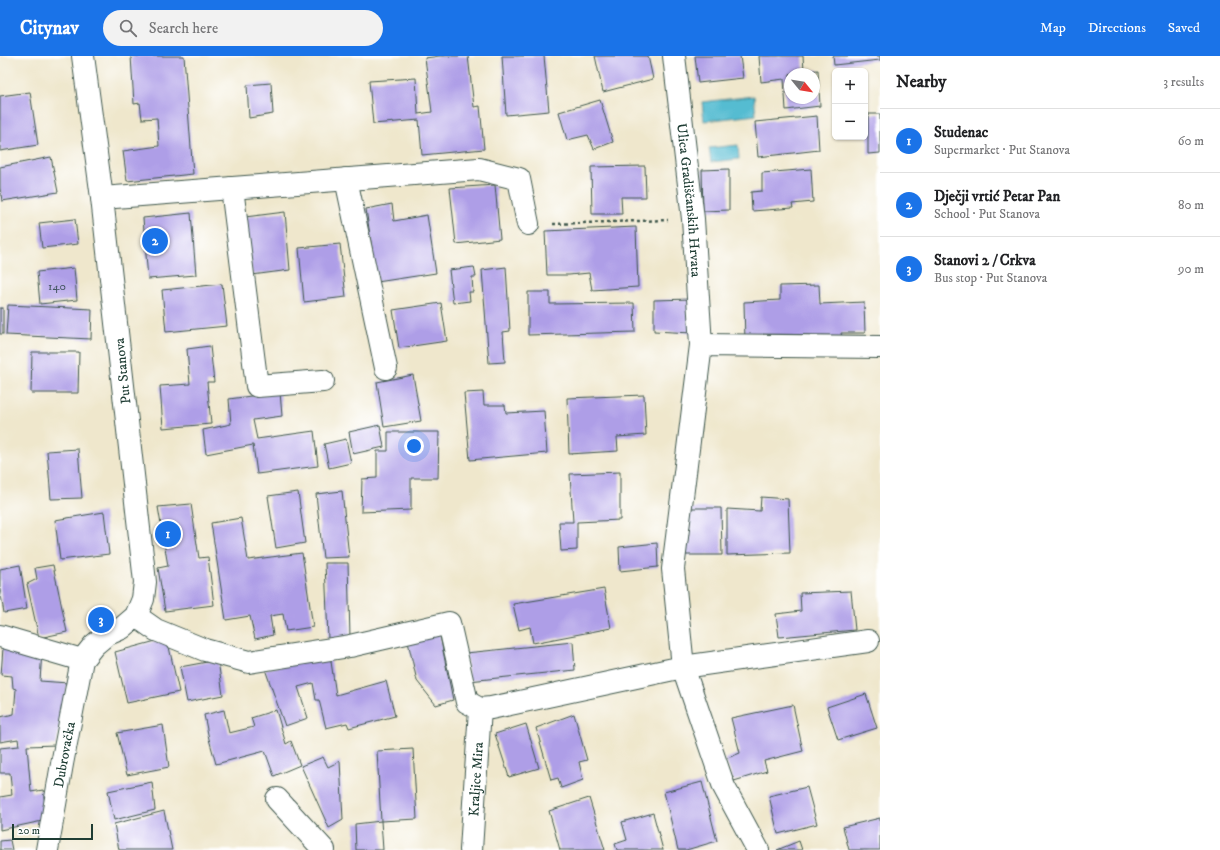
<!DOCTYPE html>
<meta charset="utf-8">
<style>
:root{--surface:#fff;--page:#f2f2f2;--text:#202124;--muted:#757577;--line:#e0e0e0;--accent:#1a73e8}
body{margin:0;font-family:"IM FELL DW Pica",serif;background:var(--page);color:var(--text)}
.controls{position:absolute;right:12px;top:12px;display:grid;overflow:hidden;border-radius:6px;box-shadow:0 1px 3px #0004}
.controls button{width:36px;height:36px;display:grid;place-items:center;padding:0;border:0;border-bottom:1px solid var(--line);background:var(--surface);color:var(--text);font:20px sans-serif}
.compass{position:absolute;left:784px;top:12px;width:36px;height:36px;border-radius:50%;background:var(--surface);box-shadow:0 1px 3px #0004;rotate:120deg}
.scale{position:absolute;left:12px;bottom:10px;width:81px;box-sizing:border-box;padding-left:4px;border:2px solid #1f3d34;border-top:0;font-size:11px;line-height:14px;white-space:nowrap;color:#1f3d34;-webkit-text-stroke:3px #fff;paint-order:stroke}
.you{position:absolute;left:414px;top:390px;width:14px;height:14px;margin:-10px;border:3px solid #fff;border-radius:50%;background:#1a73e8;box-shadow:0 0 0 6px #1a73e833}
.badge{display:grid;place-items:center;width:26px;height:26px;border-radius:50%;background:var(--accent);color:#fff;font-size:13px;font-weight:700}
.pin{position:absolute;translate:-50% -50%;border:2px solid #fff;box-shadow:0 1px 4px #0006}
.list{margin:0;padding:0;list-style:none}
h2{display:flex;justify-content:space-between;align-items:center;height:52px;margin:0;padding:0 16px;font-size:17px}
h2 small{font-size:13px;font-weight:400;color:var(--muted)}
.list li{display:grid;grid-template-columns:26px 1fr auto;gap:12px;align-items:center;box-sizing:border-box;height:64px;padding:0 16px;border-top:1px solid var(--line)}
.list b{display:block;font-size:15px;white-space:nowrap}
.list p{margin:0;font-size:13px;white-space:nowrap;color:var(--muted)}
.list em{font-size:13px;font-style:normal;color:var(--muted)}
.icon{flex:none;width:22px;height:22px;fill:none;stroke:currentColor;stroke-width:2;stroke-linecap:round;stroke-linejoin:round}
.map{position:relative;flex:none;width:880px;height:794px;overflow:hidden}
header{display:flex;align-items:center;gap:24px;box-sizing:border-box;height:56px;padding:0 20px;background:var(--accent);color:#fff}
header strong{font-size:19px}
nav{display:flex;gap:22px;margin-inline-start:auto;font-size:14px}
.search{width:280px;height:36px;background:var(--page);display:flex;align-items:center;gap:10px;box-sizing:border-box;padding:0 14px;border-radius:22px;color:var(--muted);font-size:15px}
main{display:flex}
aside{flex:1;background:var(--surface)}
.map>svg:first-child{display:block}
.water{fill:#54bcd1;stroke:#3a7c82}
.building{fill:#ae9ee7;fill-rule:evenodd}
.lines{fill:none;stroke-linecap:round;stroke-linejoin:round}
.minor-casing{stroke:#3e564b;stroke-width:24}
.path{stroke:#3e564b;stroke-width:2.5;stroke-dasharray:3 3;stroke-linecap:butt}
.minor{stroke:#fff;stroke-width:22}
.labels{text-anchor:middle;stroke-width:4;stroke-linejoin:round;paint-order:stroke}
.number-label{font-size:12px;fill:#435561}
.street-label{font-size:14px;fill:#1f3d34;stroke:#fff}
</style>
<header>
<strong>Citynav</strong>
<div class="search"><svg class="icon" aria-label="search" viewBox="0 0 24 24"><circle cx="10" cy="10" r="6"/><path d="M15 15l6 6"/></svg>Search here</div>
<nav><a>Map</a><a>Directions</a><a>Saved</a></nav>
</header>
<main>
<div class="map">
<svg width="880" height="794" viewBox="0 0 880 794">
<rect width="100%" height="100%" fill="#fff"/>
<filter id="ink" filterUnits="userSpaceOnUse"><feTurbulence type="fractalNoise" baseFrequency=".025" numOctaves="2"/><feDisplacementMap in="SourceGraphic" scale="8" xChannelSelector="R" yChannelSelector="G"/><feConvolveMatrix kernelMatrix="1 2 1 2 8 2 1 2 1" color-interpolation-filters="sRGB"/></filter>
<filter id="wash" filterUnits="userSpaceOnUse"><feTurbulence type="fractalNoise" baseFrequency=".012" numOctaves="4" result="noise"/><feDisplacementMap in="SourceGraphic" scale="16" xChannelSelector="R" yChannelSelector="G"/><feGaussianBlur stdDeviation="0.9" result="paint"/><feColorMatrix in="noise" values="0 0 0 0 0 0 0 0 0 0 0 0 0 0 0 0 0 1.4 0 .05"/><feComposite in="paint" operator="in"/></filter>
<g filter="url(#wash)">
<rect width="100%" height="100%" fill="#efe7cc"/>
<g class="water">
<polygon points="754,40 756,59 704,65 702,46"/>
<polygon points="738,89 739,103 711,106 709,92"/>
</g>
<g id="blocks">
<g class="building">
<polygon points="131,0 184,0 193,118 127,125 123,95 159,90 157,62 142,63 140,47 134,48"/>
<polygon points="440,0 468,0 474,51 480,50 484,93 422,99 419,64 373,68 369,25 416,22 418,58 432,56 425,2"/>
<polygon points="502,0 544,0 549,55 506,59"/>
<polygon points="595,0 648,0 653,23 603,36"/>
<polygon points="695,0 740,0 743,22 698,27"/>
<path d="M759 0H803L804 15 818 14 820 50 786 54 784 23 761 26ZM790 18H814V42H790Z"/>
<polygon points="833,0 880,0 880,4 834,9"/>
<polygon points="271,27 273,58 249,62 247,29"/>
<polygon points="30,36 38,89 0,95 0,40"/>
<polygon points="600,44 613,86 594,93 588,79 567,84 559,56"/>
<polygon points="868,58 880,58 880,97 868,98"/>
<polygon points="817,60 819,94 758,101 755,66"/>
<polygon points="51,101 58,136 2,145 0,132 0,111"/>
<polygon points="645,110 646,141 621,141 622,158 592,158 591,111"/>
<polygon points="729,113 729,154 703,155 702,114"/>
<polygon points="811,113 813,146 792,148 793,152 752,155 751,136 762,135 762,117"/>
<polygon points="495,129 500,183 456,188 450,132"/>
<polygon points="392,148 394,165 427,159 436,217 377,226 366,153"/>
<polygon points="285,156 290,214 252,219 245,161"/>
<polygon points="191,157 196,219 148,223 143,162"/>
<polygon points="75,163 78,188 42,192 39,167"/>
<polygon points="636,171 638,231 592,234 589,217 569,219 547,219 545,175"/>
<polygon points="340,188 346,241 304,246 299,192"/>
<polygon points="474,211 476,221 472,221 473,236 469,236 470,245 453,247 449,214"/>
<polygon points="506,211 510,275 503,276 505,306 489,307 482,214"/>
<polygon points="74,212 77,244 40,248 37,216"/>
<polygon points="222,228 227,270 166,276 162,234"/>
<polygon points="819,229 820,248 864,246 865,277 841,277 842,282 745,285 744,246 780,244 780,230"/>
<polygon points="528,236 550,236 550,248 634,247 635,276 528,279"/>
<polygon points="691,243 692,277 654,275 654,244"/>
<polygon points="441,247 447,285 399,292 393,254"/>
<polygon points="8,249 92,253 91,283 6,279"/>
<rect x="0" y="252" width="3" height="26"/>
<polygon points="210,290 214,326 207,326 211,368 163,372 160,330 190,328 187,293"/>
<polygon points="32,296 79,296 78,337 31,337"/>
<polygon points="413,319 421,365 384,371 377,326"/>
<polygon points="280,336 282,360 253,364 257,383 314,375 318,410 257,418 253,389 206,398 203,374 231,368 229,343"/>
<polygon points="483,336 484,349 505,349 506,357 544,355 547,397 470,404 464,337"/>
<polygon points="644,339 646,379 617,381 618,395 569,398 567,342"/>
<polygon points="380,369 384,391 353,398 349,376"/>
<polygon points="388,376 439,376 438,422 411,422 411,454 361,456 362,423 377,422 377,395 388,395"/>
<polygon points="346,383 351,407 329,412 324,388"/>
<polygon points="78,393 82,442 51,443 47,395"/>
<polygon points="620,416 620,464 577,466 577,494 561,495 559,466 573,466 570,418"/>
<polygon points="342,435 349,501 323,502 316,438"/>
<polygon points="298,436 305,487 276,492 268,440"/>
<polygon points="761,441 788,443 790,497 727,499 727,453 760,455"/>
<polygon points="191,448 199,502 208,501 214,549 165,555 158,512 168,510 158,451"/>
<polygon points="685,452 721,452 722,499 684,499"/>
<polygon points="104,456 109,498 60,504 55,464"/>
<polygon points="241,462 248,504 302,497 313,571 286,575 283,558 270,560 273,579 255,583 250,560 226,564 211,467"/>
<polygon points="657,487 658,511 620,515 619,491"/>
<polygon points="325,507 348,507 350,581 328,583"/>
<polygon points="20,509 27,553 4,557 0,533 0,513"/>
<polygon points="53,509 67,576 39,582 27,528 37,523 35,512"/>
<polygon points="604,533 611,572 533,587 530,571 519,574 513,548"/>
<polygon points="851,535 855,574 779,581 776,558 801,555 800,537"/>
<polygon points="438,570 453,644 436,649 417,625 406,577"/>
<polygon points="167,582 179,636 127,647 115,596"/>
<polygon points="573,586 575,614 469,625 466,597"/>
<polygon points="3,592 42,595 40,625 68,627 56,689 27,690 31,736 43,734 47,764 0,774 0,741 12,739 10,717 0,717 0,692 19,690 18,683 0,686 0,661 14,658 16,633 13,632 12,620 1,619"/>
<polygon points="330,599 336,639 386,625 395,660 349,672 347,667 326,672 319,644 316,644 313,627 298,631 308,662 285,670 265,613"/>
<polygon points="218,604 223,639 187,646 180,611"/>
<polygon points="866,638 877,672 838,684 827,651"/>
<polygon points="793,649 803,695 764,705 767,715 734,725 725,703 740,697 731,662"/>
<polygon points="224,654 229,677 254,671 251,662 276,654 286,688 291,685 300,709 274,720 265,695 216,708 209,683 204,659"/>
<polygon points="574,658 587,704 579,706 583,724 561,732 558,722 551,724 536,672"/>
<polygon points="526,668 539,712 509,721 495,678"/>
<polygon points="163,669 169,711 127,719 117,677"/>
<polygon points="413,693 417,763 381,765 377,695"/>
<polygon points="323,701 328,711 340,705 343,764 329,772 301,710"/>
<polygon points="152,726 155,754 114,764 108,735"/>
<polygon points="702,726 717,785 686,794 678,794 664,736"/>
<polygon points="807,731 817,768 778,778 769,740"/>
<polygon points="589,742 605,794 560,794 549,755"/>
<polygon points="164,755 172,794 119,794 114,768"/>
<polygon points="653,757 663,794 617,794 615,788 627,784 622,766"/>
<polygon points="880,762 880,794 849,794 843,771"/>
<polygon points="381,765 383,794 356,794 355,768"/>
<polygon points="10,784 12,794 0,794 0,785"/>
<polygon points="799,785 802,794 777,794"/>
</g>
</g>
</g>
<g filter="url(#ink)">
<use href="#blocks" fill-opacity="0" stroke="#3e564b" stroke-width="1"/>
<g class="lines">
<g class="minor-casing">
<g id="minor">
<path id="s1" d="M674 0 693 163 701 289"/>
<polyline points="346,123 386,312"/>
<polyline points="232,132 257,330 323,325"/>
<polyline points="102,142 479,113 519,123 528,168"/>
<polyline points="136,560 156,574 205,594 249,606 350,590 449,567 467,646 480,653 491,652 683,611 673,513 701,289 880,291"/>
<polyline points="0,580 82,604"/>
<polyline points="277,743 324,794"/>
<path id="s2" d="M47 794 62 708 82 604 94 589 106 579 122 572 136 560 143 543 145 526 102 142 83 0"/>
<path id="s3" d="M471 794 480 653"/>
<polyline points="758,794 724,731 683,611 868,585"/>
</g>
</g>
<polyline class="path" points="553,168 668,164"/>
<use href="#minor" class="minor"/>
</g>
</g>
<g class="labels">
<g class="number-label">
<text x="57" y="234">140</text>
</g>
<g class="street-label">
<text dy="5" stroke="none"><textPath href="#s1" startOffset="145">Ulica Gradiščanskih Hrvata</textPath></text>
<text transform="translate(122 315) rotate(-96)" y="5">Put Stanova</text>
<text dy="5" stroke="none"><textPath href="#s2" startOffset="97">Dubrovačka</textPath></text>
<text dy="5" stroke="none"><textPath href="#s3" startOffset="71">Kraljice Mira</textPath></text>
</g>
</g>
</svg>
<div class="controls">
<button>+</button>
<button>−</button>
</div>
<svg class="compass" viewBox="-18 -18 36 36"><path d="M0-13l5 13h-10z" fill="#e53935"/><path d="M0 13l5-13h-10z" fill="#757577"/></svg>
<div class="scale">20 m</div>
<div class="you"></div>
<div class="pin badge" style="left:168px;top:478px">1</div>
<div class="pin badge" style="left:155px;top:185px">2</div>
<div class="pin badge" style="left:101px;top:564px">3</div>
</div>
<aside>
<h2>Nearby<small>3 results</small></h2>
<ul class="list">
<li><span class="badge">1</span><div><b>Studenac</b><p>Supermarket · Put Stanova</p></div><em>60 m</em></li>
<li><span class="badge">2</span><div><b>Dječji vrtić Petar Pan</b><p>School · Put Stanova</p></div><em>80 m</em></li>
<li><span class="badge">3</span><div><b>Stanovi 2 / Crkva</b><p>Bus stop · Put Stanova</p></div><em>90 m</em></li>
</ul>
</aside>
</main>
